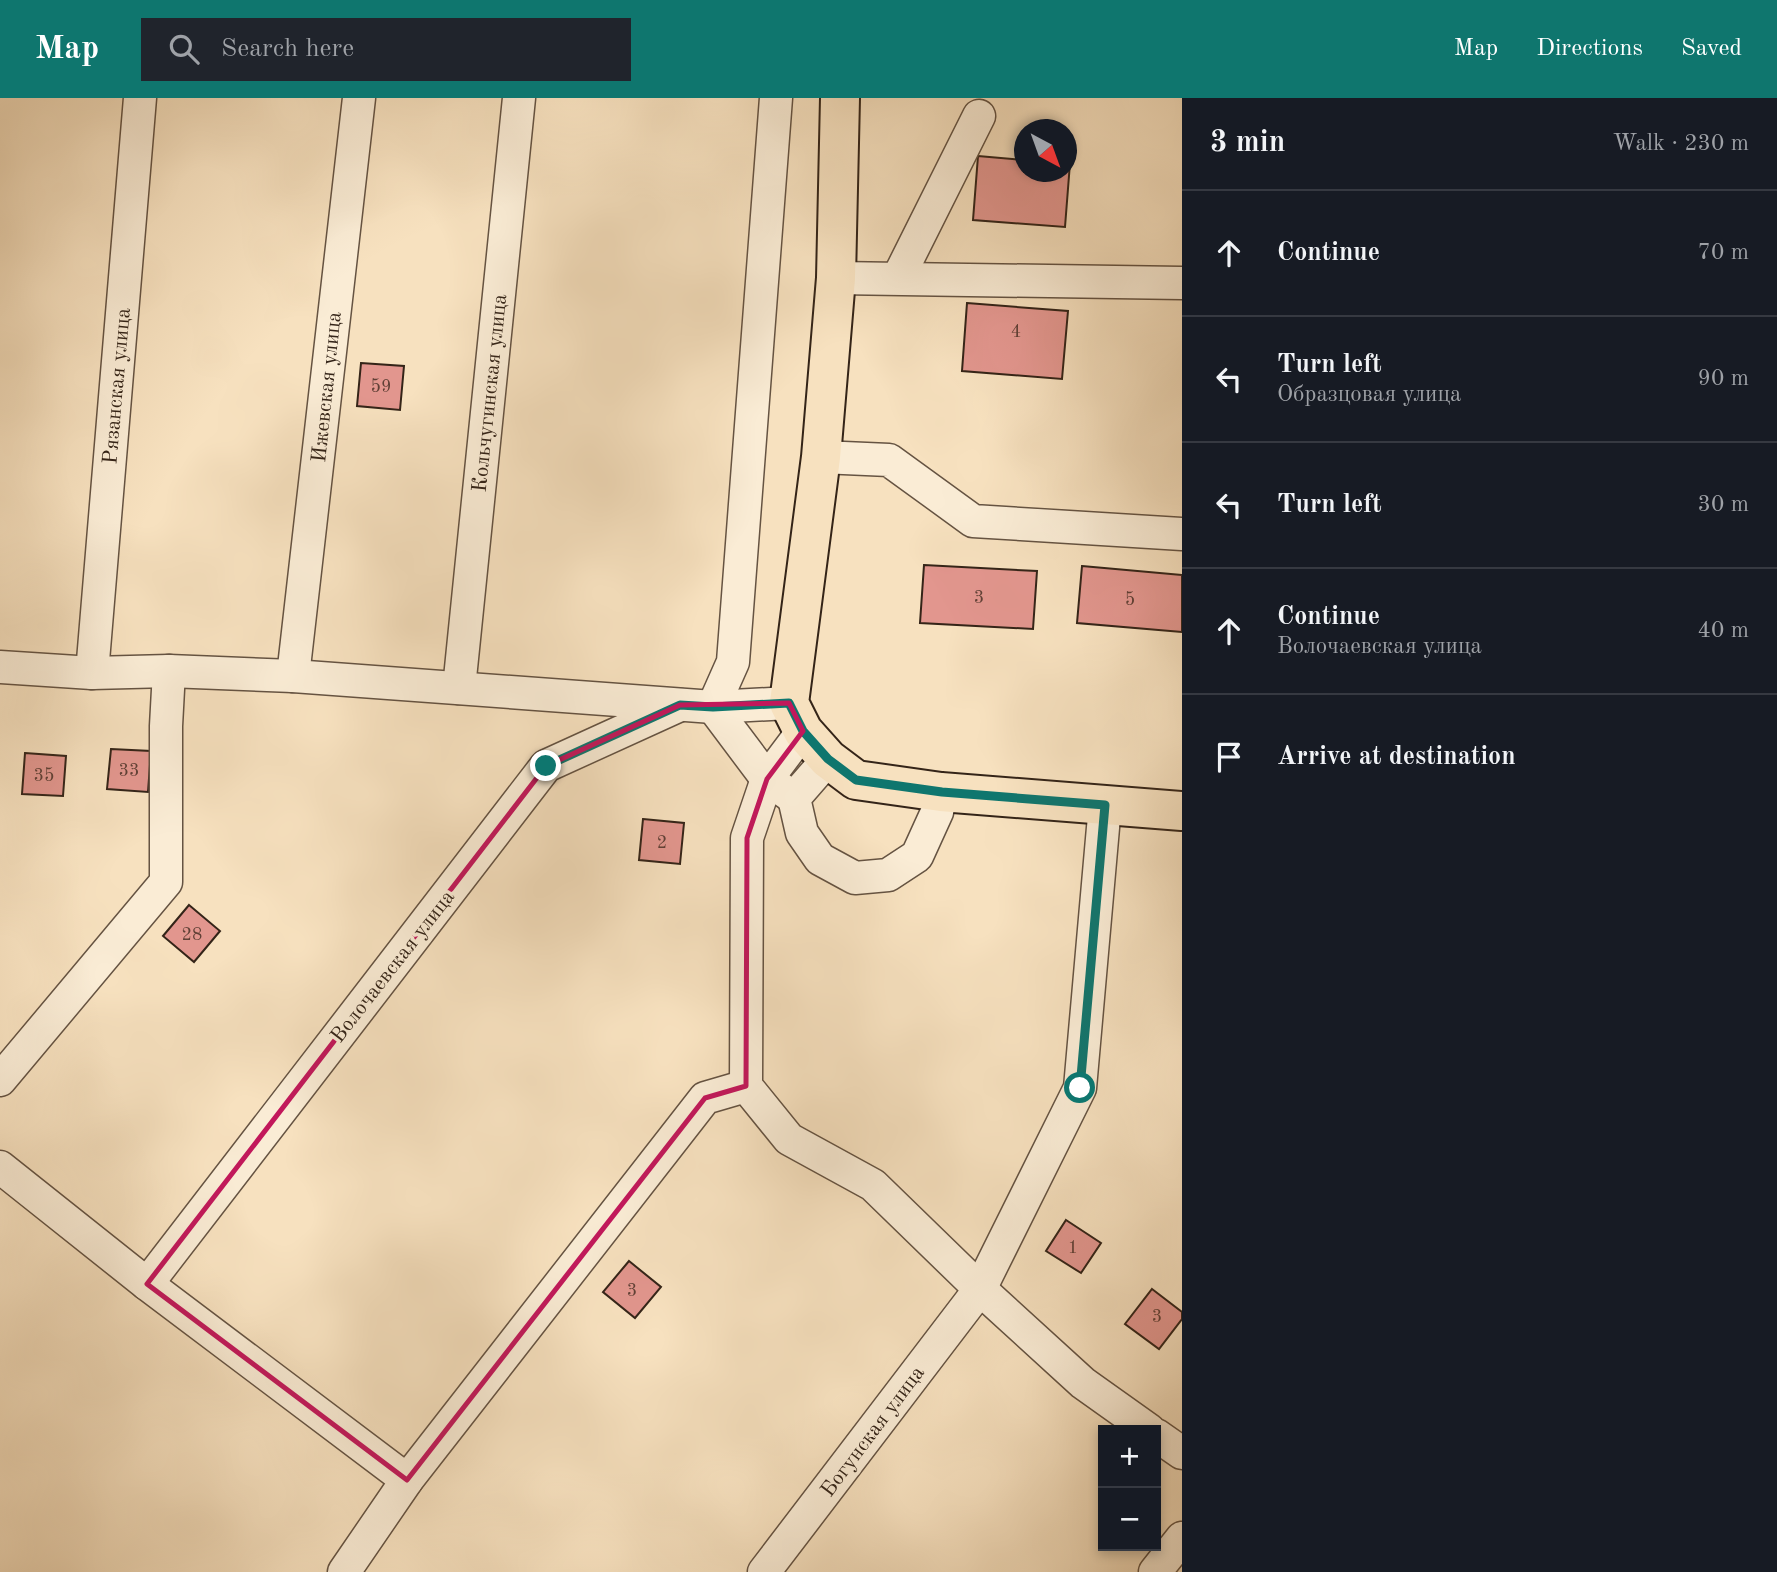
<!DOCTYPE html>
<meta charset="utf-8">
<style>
:root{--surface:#171b24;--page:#20242c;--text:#f1f3f6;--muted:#9ea1a6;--line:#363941;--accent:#0f766e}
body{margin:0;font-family:"Old Standard TT",serif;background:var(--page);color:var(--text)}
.controls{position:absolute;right:21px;bottom:21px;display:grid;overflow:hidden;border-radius:0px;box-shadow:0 4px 10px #0003}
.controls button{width:63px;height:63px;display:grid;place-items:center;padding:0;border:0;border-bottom:2px solid var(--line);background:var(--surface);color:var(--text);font:35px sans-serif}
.compass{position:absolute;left:1014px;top:21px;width:63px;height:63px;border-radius:50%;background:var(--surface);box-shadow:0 4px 10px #0003;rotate:139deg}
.stop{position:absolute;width:21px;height:21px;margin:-16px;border:5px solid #0f766e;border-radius:50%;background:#fff}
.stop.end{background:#0f766e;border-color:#fff;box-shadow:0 2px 7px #0008}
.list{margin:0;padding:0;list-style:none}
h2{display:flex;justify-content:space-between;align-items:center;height:91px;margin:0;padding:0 28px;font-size:30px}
h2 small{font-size:23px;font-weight:400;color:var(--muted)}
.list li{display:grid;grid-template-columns:46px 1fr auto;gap:21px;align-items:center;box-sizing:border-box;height:126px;padding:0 28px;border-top:2px solid var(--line)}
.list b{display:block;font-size:26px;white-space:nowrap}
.list p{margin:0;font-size:23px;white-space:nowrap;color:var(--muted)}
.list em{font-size:23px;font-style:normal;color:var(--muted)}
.icon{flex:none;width:38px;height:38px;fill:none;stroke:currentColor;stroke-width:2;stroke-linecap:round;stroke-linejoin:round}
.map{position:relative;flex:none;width:1182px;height:1474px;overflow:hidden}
header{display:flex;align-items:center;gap:42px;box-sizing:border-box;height:98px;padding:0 35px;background:var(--accent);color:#fff}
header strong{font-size:33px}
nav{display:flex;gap:38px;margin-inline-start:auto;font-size:24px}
.search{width:490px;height:63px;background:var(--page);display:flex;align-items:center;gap:18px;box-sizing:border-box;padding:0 24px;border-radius:0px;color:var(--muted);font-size:26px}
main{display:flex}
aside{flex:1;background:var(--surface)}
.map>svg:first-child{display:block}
.building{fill:#e2968e;stroke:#342418;stroke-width:2}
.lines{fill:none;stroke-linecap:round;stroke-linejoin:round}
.minor-casing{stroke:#655342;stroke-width:35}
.major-casing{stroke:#342418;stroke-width:42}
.minor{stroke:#faecd5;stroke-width:32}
.major{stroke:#f7e1bf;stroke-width:38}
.route{stroke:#0f766e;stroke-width:9}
.marked{fill:none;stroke:#c2185b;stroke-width:5;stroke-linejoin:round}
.labels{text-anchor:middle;stroke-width:7;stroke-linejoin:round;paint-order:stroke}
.number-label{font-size:18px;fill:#604036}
.street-label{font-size:21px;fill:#342418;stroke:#faecd5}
</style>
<header>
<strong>Map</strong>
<div class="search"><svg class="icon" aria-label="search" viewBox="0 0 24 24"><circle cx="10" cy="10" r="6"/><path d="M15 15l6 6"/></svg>Search here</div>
<nav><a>Map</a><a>Directions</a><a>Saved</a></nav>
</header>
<main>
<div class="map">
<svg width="1182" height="1474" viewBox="0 0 1182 1474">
<rect width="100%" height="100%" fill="#f7e1bf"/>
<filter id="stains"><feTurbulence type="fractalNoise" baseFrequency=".00286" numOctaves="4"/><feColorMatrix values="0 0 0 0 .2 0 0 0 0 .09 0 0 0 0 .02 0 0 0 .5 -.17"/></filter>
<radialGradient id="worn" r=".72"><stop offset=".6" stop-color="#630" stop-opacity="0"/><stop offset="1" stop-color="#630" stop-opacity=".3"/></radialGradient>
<g class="building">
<polygon points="978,58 1024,62 1024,74 1066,74 1066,65 1070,65 1065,129 973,122"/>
<polygon points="967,205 1068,213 1062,281 962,273"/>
<polygon points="361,265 404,268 400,312 357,308"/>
<polygon points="924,467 1037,473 1033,531 920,525"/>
<polygon points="1082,468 1182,477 1182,534 1077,525"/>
<polygon points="111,651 151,653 148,694 107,691"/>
<polygon points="25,655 66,658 63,698 22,696"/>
<polygon points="643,721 684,725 680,766 639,762"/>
<polygon points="189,807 220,833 194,864 163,838"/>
<polygon points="1066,1122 1101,1145 1081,1175 1046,1153"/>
<polygon points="629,1163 661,1189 635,1220 603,1194"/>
<polygon points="1152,1191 1182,1214 1182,1221 1159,1251 1125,1226"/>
</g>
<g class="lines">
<g class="minor-casing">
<g id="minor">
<polyline points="776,0 733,564 713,609 767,681 794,700"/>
<polyline points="836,180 1182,185"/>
<polyline points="898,180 979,18"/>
<polyline points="821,359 889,362 973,423 1182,436"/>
<polyline points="0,569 92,575 169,573 293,578 713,609 789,605"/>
<polyline points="92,575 140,0"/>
<polyline points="293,578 359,0"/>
<polyline points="459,590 519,0"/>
<polyline points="803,633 767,681 747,740 746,988 789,1041 873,1087 980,1191 1083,1285 1149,1332"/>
<polyline points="828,661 794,700 802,735 820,761 855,780 888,777 917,758 937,714 941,694"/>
<polyline points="0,982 166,784 166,628 169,573"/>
<polyline points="0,1069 147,1186 407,1382"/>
<polyline points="147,1186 546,668 680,607"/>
<polyline points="1156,1337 1182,1355"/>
<polyline points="344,1474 407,1382 705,1000 746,988"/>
<polyline points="764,1474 980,1191 1080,990 1105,707"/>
<polyline points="1155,1474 1182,1440"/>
</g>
</g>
<g class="major-casing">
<polyline id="major" points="840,0 836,180 821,359 789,605 803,633 828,661 856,682 941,694 1182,713"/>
</g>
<use href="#minor" class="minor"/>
<use href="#major" class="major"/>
</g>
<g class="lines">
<polyline class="route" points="546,668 680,607 713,609 789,605 803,633 828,661 856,682 942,694 1105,707 1080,990"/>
</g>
<path class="marked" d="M789 605 803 633 767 681 747 740 746 988 705 1000 407 1382 147 1186 546 668 680 607Z"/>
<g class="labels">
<g class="number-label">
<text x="1016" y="239">4</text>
<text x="381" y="294">59</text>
<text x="979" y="505">3</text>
<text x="1130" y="507">5</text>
<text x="129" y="678">33</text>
<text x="44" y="683">35</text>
<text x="662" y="750">2</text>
<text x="192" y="842">28</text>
<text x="1073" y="1155">1</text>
<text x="632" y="1198">3</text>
<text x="1157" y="1224">3</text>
</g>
<g class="street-label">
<text transform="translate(116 288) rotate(-85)" y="7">Рязанская улица</text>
<text transform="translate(326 289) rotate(-84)" y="7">Ижевская улица</text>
<text transform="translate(489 295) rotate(-84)" y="7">Кольчугинская улица</text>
<text transform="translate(392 868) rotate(-52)" y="7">Волочаевская улица</text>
<text transform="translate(872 1333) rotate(-53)" y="7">Богунская улица</text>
</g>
</g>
<rect width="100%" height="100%" filter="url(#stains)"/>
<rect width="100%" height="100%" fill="url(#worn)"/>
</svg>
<div class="controls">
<button>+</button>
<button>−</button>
</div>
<svg class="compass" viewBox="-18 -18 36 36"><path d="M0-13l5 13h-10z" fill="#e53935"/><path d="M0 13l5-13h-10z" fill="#9ea1a6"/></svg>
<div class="stop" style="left:1080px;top:990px"></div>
<div class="stop end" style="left:546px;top:668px"></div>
</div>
<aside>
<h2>3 min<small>Walk · 230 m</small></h2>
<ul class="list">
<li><svg class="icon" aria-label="ahead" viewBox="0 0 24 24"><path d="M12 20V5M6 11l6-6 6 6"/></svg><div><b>Continue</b></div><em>70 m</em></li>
<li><svg class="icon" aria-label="left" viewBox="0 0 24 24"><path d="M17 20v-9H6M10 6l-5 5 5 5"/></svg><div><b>Turn left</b><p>Образцовая улица</p></div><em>90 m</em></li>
<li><svg class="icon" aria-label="left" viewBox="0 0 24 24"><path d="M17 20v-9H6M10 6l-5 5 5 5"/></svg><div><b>Turn left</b></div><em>30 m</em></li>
<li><svg class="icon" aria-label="ahead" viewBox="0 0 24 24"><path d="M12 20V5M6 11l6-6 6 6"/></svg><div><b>Continue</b><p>Волочаевская улица</p></div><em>40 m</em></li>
<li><svg class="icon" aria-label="arrive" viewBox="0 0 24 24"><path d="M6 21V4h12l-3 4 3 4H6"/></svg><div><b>Arrive at destination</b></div></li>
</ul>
</aside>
</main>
